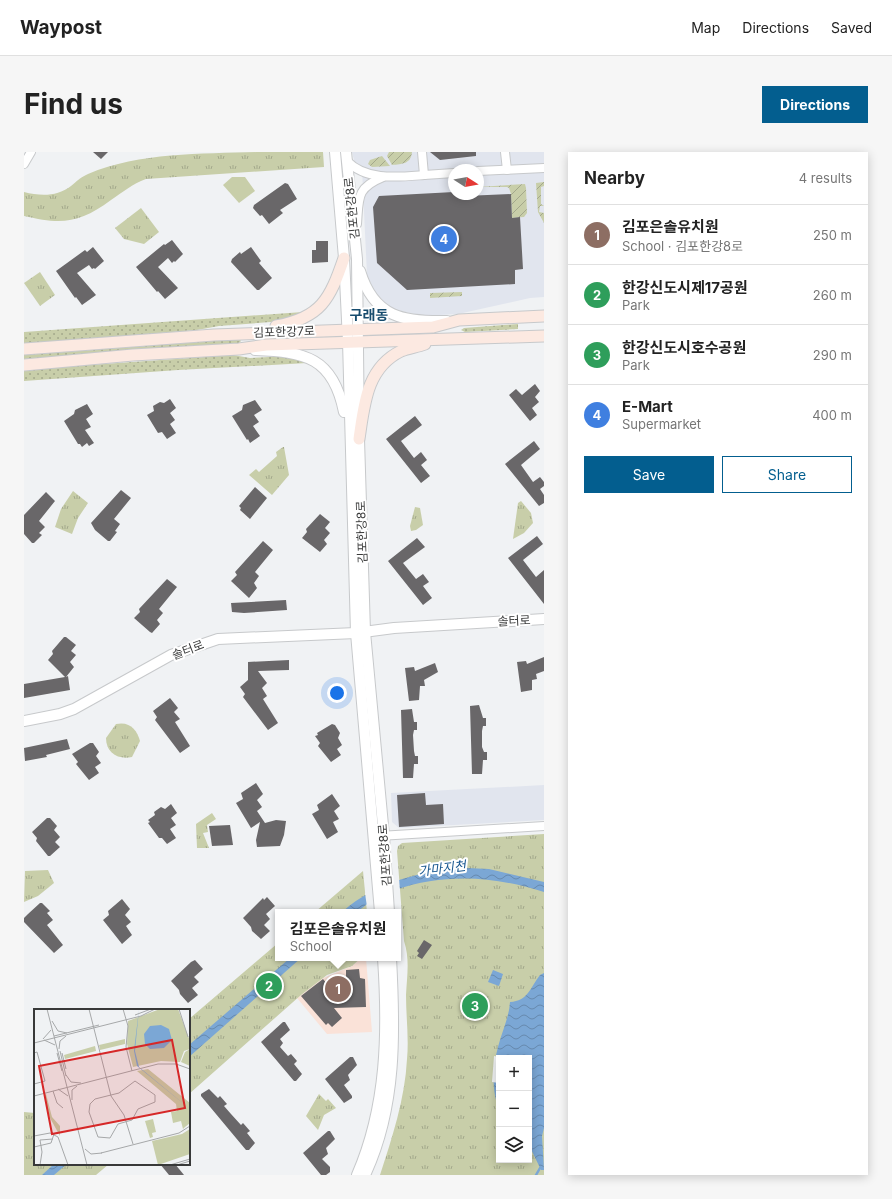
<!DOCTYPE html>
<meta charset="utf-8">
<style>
:root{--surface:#fff;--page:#f6f6f6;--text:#222;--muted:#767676;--line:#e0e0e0;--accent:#035e8f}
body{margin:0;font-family:Inter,"Noto Sans KR",sans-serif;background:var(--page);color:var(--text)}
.controls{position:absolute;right:12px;bottom:12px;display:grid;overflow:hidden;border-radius:0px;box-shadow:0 2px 10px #0003}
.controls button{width:36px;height:36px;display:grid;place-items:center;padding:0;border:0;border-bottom:1px solid var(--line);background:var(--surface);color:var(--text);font:20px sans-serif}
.compass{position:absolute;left:424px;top:12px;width:36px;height:36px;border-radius:50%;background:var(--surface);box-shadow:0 2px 10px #0003;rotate:101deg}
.you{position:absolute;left:313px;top:541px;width:14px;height:14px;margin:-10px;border:3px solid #fff;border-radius:50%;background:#1a73e8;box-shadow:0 0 0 6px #1a73e833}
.badge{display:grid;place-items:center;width:26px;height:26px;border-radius:50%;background:var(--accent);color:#fff;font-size:13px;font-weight:700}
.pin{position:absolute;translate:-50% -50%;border:2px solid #fff;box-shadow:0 1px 4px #0006}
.popup{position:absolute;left:251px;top:757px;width:126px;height:52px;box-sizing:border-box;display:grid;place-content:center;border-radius:0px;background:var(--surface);filter:drop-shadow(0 1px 3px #0005);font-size:13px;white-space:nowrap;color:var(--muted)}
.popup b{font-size:15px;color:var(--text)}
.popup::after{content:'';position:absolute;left:50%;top:100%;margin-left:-8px;border:8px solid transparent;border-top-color:var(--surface)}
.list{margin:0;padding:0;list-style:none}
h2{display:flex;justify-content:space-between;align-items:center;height:52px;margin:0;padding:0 16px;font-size:17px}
h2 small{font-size:13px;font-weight:400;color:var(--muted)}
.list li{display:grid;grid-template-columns:26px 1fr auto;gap:12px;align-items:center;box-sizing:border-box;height:60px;padding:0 16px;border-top:1px solid var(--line)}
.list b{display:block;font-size:15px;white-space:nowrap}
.list p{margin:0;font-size:13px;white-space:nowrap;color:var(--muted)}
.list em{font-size:13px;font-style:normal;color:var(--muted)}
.actions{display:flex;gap:8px;padding:12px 16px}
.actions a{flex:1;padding:9px 0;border:1px solid var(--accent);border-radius:0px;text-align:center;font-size:14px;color:var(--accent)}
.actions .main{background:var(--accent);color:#fff}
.icon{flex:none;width:22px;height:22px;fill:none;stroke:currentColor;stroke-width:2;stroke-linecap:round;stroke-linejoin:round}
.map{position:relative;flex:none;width:520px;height:1023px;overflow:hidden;border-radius:0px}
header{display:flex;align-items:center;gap:24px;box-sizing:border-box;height:56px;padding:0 20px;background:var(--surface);border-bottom:1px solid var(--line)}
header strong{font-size:19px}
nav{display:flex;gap:22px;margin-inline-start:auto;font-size:14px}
.intro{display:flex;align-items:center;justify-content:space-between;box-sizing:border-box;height:96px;padding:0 24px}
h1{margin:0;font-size:28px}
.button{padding:10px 18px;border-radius:0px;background:var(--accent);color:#fff;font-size:14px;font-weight:700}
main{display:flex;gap:24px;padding:0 24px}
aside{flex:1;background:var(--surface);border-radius:0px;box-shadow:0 2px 10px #0003}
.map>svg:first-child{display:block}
.built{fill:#e1e5ee;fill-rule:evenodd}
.education{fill:#fae2d8}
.grass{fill:url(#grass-dots)}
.park{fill:url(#park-tufts);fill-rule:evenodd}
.garden{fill:url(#garden-furrows)}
.pitch{fill:#c8cea9}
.water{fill:url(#water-waves)}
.pier{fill:#f0f2f4}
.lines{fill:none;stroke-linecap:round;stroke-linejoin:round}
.stream{stroke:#7ba7d5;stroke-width:2.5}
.building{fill:#696769}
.minor-casing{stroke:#c7c9cb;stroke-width:10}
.tertiary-casing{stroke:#c7c9cb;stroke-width:12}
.secondary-casing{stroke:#c7c9cb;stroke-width:13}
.minor{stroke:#fff;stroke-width:8}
.tertiary{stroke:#fff;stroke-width:10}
.secondary{stroke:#fce9e1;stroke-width:11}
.labels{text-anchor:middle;stroke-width:4;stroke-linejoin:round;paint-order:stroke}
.street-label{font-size:12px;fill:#383939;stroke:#fff}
.water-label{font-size:13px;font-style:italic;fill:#185790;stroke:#fff}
.quarter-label{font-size:14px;font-weight:bold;fill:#174c6e;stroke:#fff}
.inset-road{fill:none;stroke:#a6a8a9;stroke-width:1}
.view{fill:#d62828;fill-opacity:0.15;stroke:#d62828;stroke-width:2}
.inset-edge{fill:none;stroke:#383939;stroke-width:2}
</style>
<header>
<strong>Waypost</strong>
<nav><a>Map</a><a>Directions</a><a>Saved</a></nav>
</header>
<div class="intro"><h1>Find us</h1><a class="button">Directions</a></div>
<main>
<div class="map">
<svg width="520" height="1023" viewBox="0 0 520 1023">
<defs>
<pattern id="grass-dots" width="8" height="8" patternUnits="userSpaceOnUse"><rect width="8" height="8" fill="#c8cea9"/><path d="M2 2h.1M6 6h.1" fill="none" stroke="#a3a88b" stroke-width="1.8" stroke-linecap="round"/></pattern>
<pattern id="park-tufts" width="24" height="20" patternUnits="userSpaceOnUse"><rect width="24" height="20" fill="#c8cea9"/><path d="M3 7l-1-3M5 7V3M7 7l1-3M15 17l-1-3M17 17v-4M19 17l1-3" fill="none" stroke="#a3a88b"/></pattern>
<pattern id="garden-furrows" width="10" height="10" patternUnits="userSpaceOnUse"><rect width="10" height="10" fill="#c8cea9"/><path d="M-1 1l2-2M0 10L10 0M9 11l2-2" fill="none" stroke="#a3a88b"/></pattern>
<pattern id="water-waves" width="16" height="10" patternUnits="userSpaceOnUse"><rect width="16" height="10" fill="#7ba7d5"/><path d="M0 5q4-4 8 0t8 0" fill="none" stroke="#6689ae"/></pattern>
</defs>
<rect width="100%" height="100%" fill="#f0f2f4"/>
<g class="built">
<path d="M328 0H520V145L506 146 434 162 396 164 370 157 361 151 350 139 343 123 338 17 331 12ZM430 18H454V42H430Z"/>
<polygon points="520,633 520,668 375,676 368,670 367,641"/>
</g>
<polygon class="education" points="337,806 342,806 348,880 303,882 273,846 299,826 328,814"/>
<g class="grass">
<polygon points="279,160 260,169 195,174 173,178 0,192 0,180"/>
<polygon points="494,172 494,177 441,180 437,178 440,176"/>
<polygon points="215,187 217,189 215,191 0,207 0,203"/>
<polygon points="209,203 226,206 266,204 283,211 154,218 0,229 0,219 7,217"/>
</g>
<g class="park">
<path d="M234 0H299L300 15 122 27C108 32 99 40 87 48 56 71 38 73 0 64V40C16 44 33 45 47 34 53 29 57 25 64 22 117 0 178 2 234 0Z"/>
<polygon points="117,56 135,80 120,92 100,87 91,76"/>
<polygon points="16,120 31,143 16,154 0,131"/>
<polygon points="259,295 260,295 265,323 248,343 225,323 232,317 235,320 253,304 252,300"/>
<polygon points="49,339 64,351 54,366 48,382 31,375 37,357"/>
<polygon points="497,349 507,361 509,371 500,381 489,387 494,351"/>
<polygon points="391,355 396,356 399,373 392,378 387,379 386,374"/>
<path d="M92 572C106 569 113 578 116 589L108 605C94 608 82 601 82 586Z"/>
<polygon points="188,661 192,667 183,673 184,680 179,681 185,696 173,696 172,672"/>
<path d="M520 682V1023H356C368 986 381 947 383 907 385 886 382 865 382 843 383 824 386 807 380 789L373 699 374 694 378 691ZM475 906H505V1008H475Z"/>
<polygon points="24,718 30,731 14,744 0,750 1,719"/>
<polygon points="339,719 343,760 291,760"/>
<polygon points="254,791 254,806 337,806 328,814 303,823 277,843 165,942 165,867"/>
<polygon points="295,942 302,949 304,947 312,956 300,963 294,978 282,964"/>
<polygon points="0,960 11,961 11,1012 85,1012 72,1023 0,1023"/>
</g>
<g class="garden">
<path d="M365 0H388C387 12 378 12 368 13L363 4Z"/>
<polygon points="358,4 366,14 348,15 344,12 346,8"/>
<polygon points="520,30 520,34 517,35 517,52 520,54 516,54 515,60 520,61 520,71 514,60 512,31"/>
<polygon points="501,32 502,36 503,61 500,65 488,66 487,42 485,36 483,35 454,35"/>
<polygon points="438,140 438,144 406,146 406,141"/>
</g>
<polygon class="pitch" points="208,25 221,25 231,39 215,51 199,33"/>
<g class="water">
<path d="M442 716 465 717 520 730V740C470 724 421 721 371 738 363 741 355 745 348 748 343 752 337 758 330 760 327 761 322 760 318 760 353 729 398 719 442 716Z"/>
<polygon points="266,806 277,806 165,905 165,893"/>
<polygon points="469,818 479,822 475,834 464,830"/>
<path d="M520 821V976L518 984 520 1018H517L505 993V906H475V956C467 939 469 913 474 895 478 879 485 866 486 850 504 849 506 836 516 823Z"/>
<polygon points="30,1012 43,1012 30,1023 18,1023"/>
</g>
<g class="pier">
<polygon points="375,726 376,739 343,755 341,741"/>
<polygon points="470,904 482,906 475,906 473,926 475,931 468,930"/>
</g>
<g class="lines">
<polyline class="stream" points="512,1023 516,1016"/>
</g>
<g class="building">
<polygon points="69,0 84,0 77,7"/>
<polygon points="406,0 452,0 452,4 416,8"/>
<polygon points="261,31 264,32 273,47 256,58 259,61 245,72 238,63 236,64 229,56 230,53"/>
<polygon points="430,40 430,42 441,42 441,44 487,42 488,66 496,65 499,117 491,118 491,132 383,138 353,111 349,55 355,44"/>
<polygon points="148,88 159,102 151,110 150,109 148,111 144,106 134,115 154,136 141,147 134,139 133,140 112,115 140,92 141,93"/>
<polygon points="292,89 304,89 304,110 288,111 288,98 292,98"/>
<polygon points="69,95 80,109 71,117 70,116 68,117 65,113 53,121 72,143 58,153 52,145 51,146 32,119 61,98 63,100"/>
<polygon points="227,95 237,109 235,111 248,126 235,138 233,138 207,110 208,107 216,100 217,102"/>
<polygon points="511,232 516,239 511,245 515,250 508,256 513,263 506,269 485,243 492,237 498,243"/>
<polygon points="146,247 152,256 146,261 151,268 146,272 152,281 143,287 138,280 134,281 123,263 130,259 129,254 136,250 140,251"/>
<polygon points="231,248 238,258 230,263 235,270 229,274 236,284 226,291 224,287 223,288 208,264 218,258 219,253"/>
<polygon points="63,252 69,262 62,267 67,275 61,278 70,291 65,294 63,291 58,295 56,292 54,292 40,269 50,262 51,258"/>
<polygon points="391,264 398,273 377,289 390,306 397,300 403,308 397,313 406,324 397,331 362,287"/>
<polygon points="510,289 516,297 497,313 509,330 516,325 520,330 520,334 516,337 520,343 520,351 515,354 481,312"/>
<polygon points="231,335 243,346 226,367 216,358 217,356 215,354"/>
<polygon points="97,338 107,346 90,367 96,372 91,379 93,380 86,389 84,389 71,378 67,371"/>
<polygon points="22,340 31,349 15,369 21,375 15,381 18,383 10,391 8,391 0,382 0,363"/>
<polygon points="296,362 306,370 301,376 306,381 300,388 303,392 296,400 278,386 283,380 282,377"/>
<polygon points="513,384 519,392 499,408 512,425 520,418 520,452 484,406"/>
<polygon points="393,386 401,395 379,411 392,427 399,422 405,430 399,434 408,446 399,453 364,409"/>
<polygon points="239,389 249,398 231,420 235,424 230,431 233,436 225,446 207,429 213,423 211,420"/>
<polygon points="143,427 153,435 135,457 139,461 133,468 136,472 128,481 126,480 110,466 116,460 115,457"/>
<polygon points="262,448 263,458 220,461 208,460 207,451"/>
<polygon points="40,485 42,485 52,493 47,499 52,503 46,510 50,515 42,525 44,524 46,538 0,546 0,532 41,525 24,508 29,502 28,499"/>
<polygon points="520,505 520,519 512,522 513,527 508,528 508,538 497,540 493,510 502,509 503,512"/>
<polygon points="265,508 265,518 234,519 243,531 238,536 243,544 239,547 254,571 244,578 219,545 221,542 216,535 224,528 224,510"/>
<polygon points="411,511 414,520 400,528 401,534 396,534 395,548 385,549 381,516 390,515 391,519"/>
<polygon points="146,546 154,556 150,560 156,567 151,570 166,594 156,601 131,568 133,565 129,559"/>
<polygon points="455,553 459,566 462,566 462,574 459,574 458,579 458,595 460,600 463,600 463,608 459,608 458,622 448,622 446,554"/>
<polygon points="388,557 390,570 393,570 393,578 390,578 389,583 390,599 391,604 394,604 394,612 390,612 389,626 379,626 377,558"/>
<polygon points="308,572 311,573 316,581 314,586 318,593 313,597 317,603 307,610 294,594 296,591 291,584 294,583 293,581"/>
<polygon points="43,587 46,597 22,603 23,605 1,609 0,596"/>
<polygon points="66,591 69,591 75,600 72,604 77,611 71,615 75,621 65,628 52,612 54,610 48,602"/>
<polygon points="232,631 239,642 233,648 238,655 233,659 241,671 252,668 262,669 260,683 256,694 233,695 232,688 236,670 227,676 212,651 219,647 217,641"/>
<polygon points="401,641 402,653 419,652 420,672 375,675 373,643"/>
<polygon points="308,642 316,654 310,659 315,667 309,670 314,680 303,687 288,662 295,658 293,653"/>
<polygon points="147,652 153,661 147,666 152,673 146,677 152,686 143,692 138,686 135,686 124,671 126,670 124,668 131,663 130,660 137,655 141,657"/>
<polygon points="23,666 26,666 33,674 30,678 36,685 31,690 36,695 26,704 24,704 12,689 13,686 8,680"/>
<polygon points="206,673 209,693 188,694 185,674"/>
<polygon points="243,745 251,754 242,762 246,767 240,773 246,779 237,787 228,779 227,775 219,766 239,746 240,748"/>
<polygon points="98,747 106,757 101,763 107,770 102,774 108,783 98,792 79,768 85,763 84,759"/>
<polygon points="16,751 18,751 26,759 23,761 29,768 23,773 39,793 30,801 0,770 0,766 4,762"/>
<polygon points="400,788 408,793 398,807 393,804 395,801 393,799"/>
<polygon points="171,808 179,817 170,825 175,830 168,836 174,843 164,851 156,842 155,838 147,829 167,810"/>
<polygon points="335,817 336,826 341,827 342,855 310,856 318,866 308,875 304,871 302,873 277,844 299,827 311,842 322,841 322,818"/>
<polygon points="259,870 261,870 266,878 256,887 259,891 256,895 264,904 267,902 273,909 270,912 278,922 272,929 270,929 237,890"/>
<polygon points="326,905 329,905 333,913 324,923 326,928 320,933 328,944 328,946 320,951 301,927"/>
<polygon points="185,937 194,946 196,944 203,952 200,954 207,962 217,973 219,971 226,979 223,981 231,991 225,998 222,998 177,944 177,942"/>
<polygon points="304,979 306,979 311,987 302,996 304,1002 298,1007 306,1015 306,1020 302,1023 297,1023 279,1001"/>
<polygon points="136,1012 151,1012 160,1023 145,1023"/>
</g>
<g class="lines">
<g class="minor-casing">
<g id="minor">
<polyline points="398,0 400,23 430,21"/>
<polyline points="481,0 483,18"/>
<path d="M323 9C342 29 374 25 400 23"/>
<polyline points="0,12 7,0"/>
<polyline points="454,19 520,16"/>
<path d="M333 72C335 46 332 36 359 25"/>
<polyline points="355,684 520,674"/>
</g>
</g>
<g class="tertiary-casing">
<g id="tertiary">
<polyline points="311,0 320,106 324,189 332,481 356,760"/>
<polyline points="322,0 333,107 335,287 341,480 360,684 365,760"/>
<path d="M336 119C350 166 380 170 423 169"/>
<path d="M231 198C281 200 309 205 320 260"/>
<polyline points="0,569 36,562 50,557 147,503 194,487 332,481 370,476 520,467"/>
<path d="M333 1023C363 954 364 880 359 806"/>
<path d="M341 1023C373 955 371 879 367 806"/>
</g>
</g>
<g class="secondary-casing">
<g id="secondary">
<path d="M252 174C297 166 306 147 320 106"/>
<polyline points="0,197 190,183 409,175 435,168 520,164"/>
<polyline points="0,213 109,203 215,197 242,193 520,184"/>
<path d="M335 287C340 254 342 216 377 199 384 196 393 195 401 192"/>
</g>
</g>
<use href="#minor" class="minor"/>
<use href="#tertiary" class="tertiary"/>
<use href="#secondary" class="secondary"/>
</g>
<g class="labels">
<g class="street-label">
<text transform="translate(328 56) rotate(-96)" y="4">김포한강8로</text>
<text transform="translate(260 180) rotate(-2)" y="4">김포한강7로</text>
<text transform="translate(338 380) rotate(-92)" y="4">김포한강8로</text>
<text transform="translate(490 469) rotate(-3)" y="4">솔터로</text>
<text transform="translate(164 498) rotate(-21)" y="4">솔터로</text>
<text transform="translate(361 703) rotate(-94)" y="4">김포한강8로</text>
</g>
<g class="water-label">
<text transform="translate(418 716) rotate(-7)" y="5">가마지천</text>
</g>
<g class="quarter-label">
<text x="345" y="168">구래동</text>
</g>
</g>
<g transform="translate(10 857)">
<rect width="156" height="156" fill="#f0f2f4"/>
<path d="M156 40V57L147 53 151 43ZM156 120V145L124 156 118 132 148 125Z" fill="#c8cea9"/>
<path d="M126 0H144L156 32V40L150 42 146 53 127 52 99 58 93 35 94 12ZM91 30V35L66 41 65 36ZM61 37 62 42 31 50 30 46ZM114 60 156 94V114L151 118 149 120 147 112 139 114 137 103 143 102 142 95 103 62ZM12 85 18 108 26 117V127L16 109 10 86ZM119 110 122 123 118 124 119 128 116 129 111 112Z" fill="#c8cea9"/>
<path d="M105 0 101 42 105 58 156 100 103 57 100 42ZM127 16 135 20 138 31 130 39 116 40 111 35 110 25 116 17Z" fill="#7ba7d5"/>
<path class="inset-road" d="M13 0 53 156M55 0 77 87 90 106 99 135M89 0 94 17 92 38 98 62M145 0 154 28M101 6 117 0M18 12 24 22 33 24M20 27 65 16M9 30 17 21M10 31 21 36M0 34 107 7 121 0M25 40 26 32 32 27M26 42 32 67M0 44 3 43 11 72 0 75M23 44 28 62M28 44 32 60M32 66 37 73 47 74M101 72 121 86V93L104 100 98 111 84 115 76 129 64 128 55 103 56 95 61 90 85 84ZM24 80 34 87M19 82 23 94 29 99M0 87 124 55H142L156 60M38 91V81L43 77M0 127 16 124 24 128 34 156M0 138 17 134 20 125M51 140 57 145 68 144M67 144 145 124 156 117M0 151V138M6 156 8 143 6 131 19 130M136 156 156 150M143 156 156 152"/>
<path class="view" d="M138 31 151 99 18 125 5 57Z"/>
<rect width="156" height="156" class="inset-edge"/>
</g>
</svg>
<div class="controls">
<button>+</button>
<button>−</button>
<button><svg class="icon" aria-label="layers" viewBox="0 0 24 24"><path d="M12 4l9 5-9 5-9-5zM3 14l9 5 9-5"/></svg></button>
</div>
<svg class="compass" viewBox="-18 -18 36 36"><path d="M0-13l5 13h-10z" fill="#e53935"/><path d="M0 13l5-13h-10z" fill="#767676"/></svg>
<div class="you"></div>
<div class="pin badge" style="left:314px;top:837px;background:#8d6e63">1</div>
<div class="popup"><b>김포은솔유치원</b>School</div>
<div class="pin badge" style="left:245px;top:834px;background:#2e9e5b">2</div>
<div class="pin badge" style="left:451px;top:854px;background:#2e9e5b">3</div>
<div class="pin badge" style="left:420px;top:87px;background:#3f7fe0">4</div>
</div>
<aside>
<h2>Nearby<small>4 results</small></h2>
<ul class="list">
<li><span class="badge" style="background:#8d6e63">1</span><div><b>김포은솔유치원</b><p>School · 김포한강8로</p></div><em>250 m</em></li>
<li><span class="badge" style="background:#2e9e5b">2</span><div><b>한강신도시제17공원</b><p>Park</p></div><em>260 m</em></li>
<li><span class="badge" style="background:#2e9e5b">3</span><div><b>한강신도시호수공원</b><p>Park</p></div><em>290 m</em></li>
<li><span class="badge" style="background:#3f7fe0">4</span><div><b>E-Mart</b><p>Supermarket</p></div><em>400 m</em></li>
</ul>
<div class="actions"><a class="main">Save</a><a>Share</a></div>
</aside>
</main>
